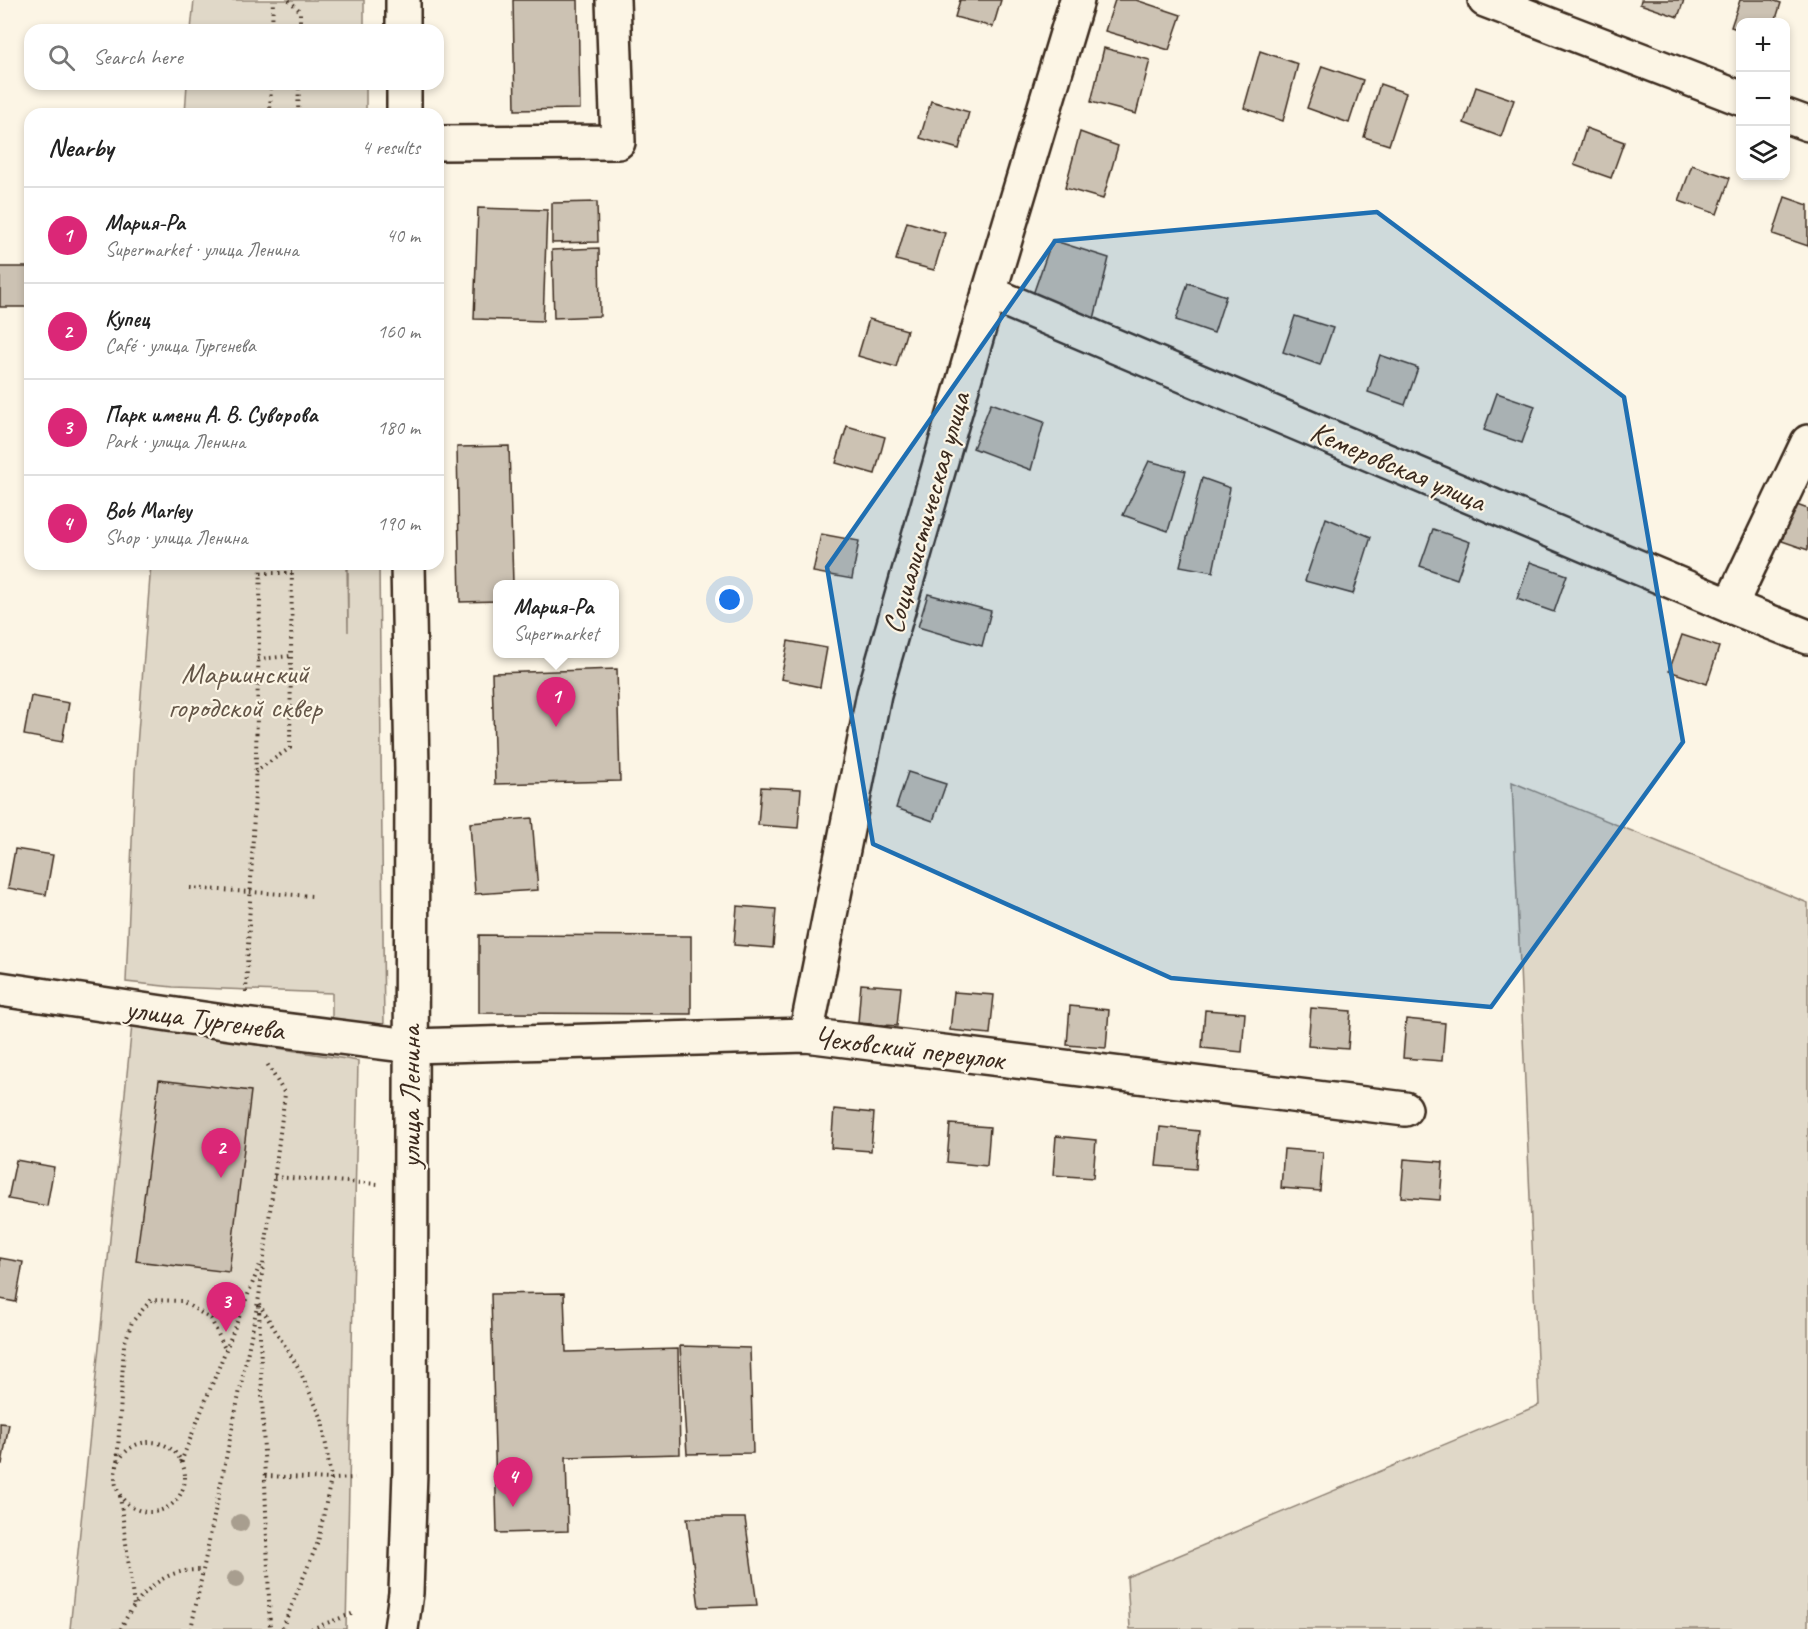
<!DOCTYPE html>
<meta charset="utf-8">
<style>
:root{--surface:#fff;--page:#f6f6f6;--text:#222;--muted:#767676;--line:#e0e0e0;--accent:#db2777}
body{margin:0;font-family:Caveat,sans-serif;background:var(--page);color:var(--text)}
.controls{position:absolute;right:18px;top:18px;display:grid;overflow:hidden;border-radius:12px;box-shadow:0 3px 9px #0003}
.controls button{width:54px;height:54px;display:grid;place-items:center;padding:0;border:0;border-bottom:2px solid var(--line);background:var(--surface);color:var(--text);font:30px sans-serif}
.you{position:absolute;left:730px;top:600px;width:21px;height:21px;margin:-15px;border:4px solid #fff;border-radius:50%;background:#1a73e8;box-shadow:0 0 0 9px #1a73e833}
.badge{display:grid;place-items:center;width:39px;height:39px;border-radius:50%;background:var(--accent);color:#fff;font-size:20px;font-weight:700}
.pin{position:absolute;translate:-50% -50px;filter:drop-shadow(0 2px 3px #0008)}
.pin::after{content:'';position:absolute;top:32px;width:21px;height:18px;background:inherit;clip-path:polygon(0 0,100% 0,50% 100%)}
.popup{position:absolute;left:493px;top:580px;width:126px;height:78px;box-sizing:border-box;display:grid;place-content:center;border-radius:12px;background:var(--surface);filter:drop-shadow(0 2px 4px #0005);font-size:20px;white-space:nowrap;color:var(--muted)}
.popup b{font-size:22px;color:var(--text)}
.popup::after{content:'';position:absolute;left:50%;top:100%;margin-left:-12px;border:12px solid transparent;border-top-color:var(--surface)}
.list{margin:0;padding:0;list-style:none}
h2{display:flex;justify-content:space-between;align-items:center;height:78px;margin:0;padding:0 24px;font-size:26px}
h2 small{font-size:20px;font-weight:400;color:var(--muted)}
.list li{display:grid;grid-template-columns:39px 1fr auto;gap:18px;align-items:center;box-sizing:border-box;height:96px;padding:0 24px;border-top:2px solid var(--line)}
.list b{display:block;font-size:22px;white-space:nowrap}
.list p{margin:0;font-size:20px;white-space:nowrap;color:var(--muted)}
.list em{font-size:20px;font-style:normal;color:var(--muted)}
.icon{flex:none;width:33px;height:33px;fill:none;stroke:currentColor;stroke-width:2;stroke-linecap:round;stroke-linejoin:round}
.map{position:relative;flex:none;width:1808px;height:1629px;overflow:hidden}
.search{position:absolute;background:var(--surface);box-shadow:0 3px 9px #0003;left:24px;top:24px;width:420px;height:66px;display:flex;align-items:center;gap:15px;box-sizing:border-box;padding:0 21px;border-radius:18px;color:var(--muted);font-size:22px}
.panel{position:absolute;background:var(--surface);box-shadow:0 3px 9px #0003;left:24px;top:108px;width:420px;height:462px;border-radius:18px}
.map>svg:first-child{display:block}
.green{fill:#e0d8c8;stroke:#8e8173;stroke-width:1.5}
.building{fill:#ccc2b3;stroke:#3b2a1e;stroke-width:1.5}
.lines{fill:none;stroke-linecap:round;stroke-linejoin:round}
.minor-casing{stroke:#3b2a1e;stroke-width:38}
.secondary-casing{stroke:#3b2a1e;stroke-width:38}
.path{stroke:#3b2a1e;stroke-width:4;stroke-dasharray:1.5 4.5;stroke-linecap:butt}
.minor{stroke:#fcf5e5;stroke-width:33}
.secondary{stroke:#fcf5e5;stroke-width:33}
.tree{fill:#a89e8f}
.marked{fill:#1f6fb2;fill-opacity:0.2;stroke:#1f6fb2;stroke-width:4.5;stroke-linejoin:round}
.labels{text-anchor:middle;stroke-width:4.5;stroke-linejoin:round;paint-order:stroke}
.street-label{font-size:30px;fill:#3b2a1e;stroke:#fcf5e5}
.park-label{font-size:30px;fill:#645648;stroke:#fcf5e5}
</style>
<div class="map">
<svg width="1808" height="1629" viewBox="0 0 1808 1629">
<rect width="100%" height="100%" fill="#fcf5e5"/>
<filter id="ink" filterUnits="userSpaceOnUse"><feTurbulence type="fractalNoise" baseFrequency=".0167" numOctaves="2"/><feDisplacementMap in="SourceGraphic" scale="12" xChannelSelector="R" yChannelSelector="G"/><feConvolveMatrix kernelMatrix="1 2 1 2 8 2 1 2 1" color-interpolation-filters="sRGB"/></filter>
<g filter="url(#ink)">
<g class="green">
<polygon points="194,0 364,0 364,30 191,30"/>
<polygon points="187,84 366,84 366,114 185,114"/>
<polygon points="151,564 347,564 348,632 348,564 379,564 384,1029 332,1024 332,993 173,987 126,982 135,772"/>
<polygon points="1512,782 1808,903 1808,1629 1130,1629 1127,1577 1539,1405"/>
<polygon points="132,1025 358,1061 346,1629 70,1629"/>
</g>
<g class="building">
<polygon points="513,0 578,0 580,109 515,110"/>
<polygon points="960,0 1001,0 993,27 955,17"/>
<polygon points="1115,0 1136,0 1181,15 1169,50 1105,31"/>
<polygon points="1641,0 1684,0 1678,17 1640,4"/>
<polygon points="1740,0 1772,0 1781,3 1775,22 1740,22 1740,30 1731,27"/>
<polygon points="1104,48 1150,60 1136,114 1091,102"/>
<polygon points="1260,51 1298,64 1283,121 1244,108"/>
<polygon points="1322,66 1363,80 1349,123 1307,108"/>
<polygon points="1380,84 1406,93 1389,145 1364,137"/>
<polygon points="1476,87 1514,100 1501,137 1464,123"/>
<polygon points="931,101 969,112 959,149 920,138"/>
<polygon points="1586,128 1624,142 1611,178 1574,165"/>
<polygon points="1080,132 1118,146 1103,199 1065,188"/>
<polygon points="1692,165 1730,178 1717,214 1679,201"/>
<polygon points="1785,197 1808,205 1808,246 1773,234"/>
<polygon points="597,202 598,242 552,243 552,203"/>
<polygon points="478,208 547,210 543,321 474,319"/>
<polygon points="907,222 945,233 934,270 896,260"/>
<polygon points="1052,240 1109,258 1094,319 1031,300"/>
<polygon points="599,248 600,316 554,318 552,250"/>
<rect x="0" y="267" width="30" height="40"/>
<polygon points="1188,283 1226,296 1214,333 1176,320"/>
<polygon points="1295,316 1333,328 1320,365 1283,352"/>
<polygon points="869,319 907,330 896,367 858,356"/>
<polygon points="1380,355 1418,368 1405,405 1368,392"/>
<polygon points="1497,393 1535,406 1522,443 1484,430"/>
<polygon points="991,403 1044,422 1031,470 973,448"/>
<polygon points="847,426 885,437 875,474 836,463"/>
<polygon points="509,446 513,584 498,584 498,601 460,602 457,447"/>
<polygon points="1149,461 1186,471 1168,531 1123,515"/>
<polygon points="1202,478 1230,488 1213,572 1180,566"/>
<polygon points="1794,504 1808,509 1808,550 1782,541"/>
<polygon points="1326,518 1371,537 1353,594 1305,581"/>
<polygon points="1433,529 1470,542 1457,579 1420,566"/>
<polygon points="821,534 859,541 852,579 813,572"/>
<polygon points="1530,562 1567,575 1554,612 1517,599"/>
<polygon points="928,594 991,611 982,646 918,627"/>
<polygon points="1682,635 1719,647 1707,684 1669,671"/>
<polygon points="788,641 827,648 820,687 781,679"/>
<polygon points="617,669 620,781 495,784 492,673"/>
<polygon points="31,696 69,703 62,742 24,735"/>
<polygon points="908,772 946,784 933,821 896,808"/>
<polygon points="761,787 801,789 798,828 758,825"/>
<polygon points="532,818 538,890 475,894 470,823"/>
<polygon points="15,849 53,855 46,895 8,888"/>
<polygon points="737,906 776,909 773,948 734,945"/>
<polygon points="479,935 691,936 691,1014 479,1013"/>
<polygon points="861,984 901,987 897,1026 858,1023"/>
<polygon points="954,992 994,995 990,1034 950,1030"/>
<polygon points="1070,1006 1109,1010 1106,1048 1067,1045"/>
<polygon points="1311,1008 1351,1011 1348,1049 1308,1046"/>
<polygon points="1205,1010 1245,1013 1242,1052 1202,1048"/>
<polygon points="1406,1019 1445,1023 1442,1061 1403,1058"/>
<polygon points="159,1080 251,1091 229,1272 136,1261"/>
<polygon points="834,1109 874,1113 871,1151 831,1148"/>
<polygon points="950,1124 990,1127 987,1166 947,1162"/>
<polygon points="1160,1127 1199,1131 1196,1169 1156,1166"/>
<polygon points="1056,1136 1096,1140 1093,1178 1053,1175"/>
<polygon points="1284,1149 1323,1152 1320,1191 1281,1188"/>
<polygon points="1404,1159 1443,1162 1440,1200 1401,1197"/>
<polygon points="16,1160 54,1167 47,1206 8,1199"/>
<polygon points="0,1258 23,1262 16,1302 0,1299"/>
<polygon points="564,1293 566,1352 678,1349 680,1454 566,1457 568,1531 497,1533 491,1294"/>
<polygon points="680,1346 750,1348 753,1453 687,1454"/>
<polygon points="0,1423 9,1424 2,1464 0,1463"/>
<polygon points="687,1518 745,1518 757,1605 699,1607"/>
</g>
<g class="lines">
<g class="minor-casing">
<g id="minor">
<polyline points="1485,0 1740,98"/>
<polyline points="1786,116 1808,124"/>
<polyline points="438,143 618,142 613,0"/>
<polyline points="989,293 1730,606 1808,637"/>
<polyline points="1730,606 1808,442"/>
<polyline points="0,989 244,1025 411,1046 806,1035 1405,1109"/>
<polyline points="806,1035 874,694 989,293 1077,0"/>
</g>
</g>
<g class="secondary-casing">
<g id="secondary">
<polyline points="403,0 403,30"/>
<polyline points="404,84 404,114"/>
<polyline points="401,1629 406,1593 410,1471 412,769 408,564"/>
</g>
</g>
<g class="path">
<polyline points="289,0 300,11 300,30"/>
<polyline points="272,30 273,0"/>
<polyline points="271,85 299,85"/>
<polyline points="270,114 271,84"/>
<polyline points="298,114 299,84"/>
<polyline points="261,573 292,573"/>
<polyline points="258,659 291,656"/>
<polyline points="255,772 290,748 292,564"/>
<polyline points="190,888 312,896"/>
<polyline points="246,992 255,791 261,564"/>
<polyline points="274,1177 378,1184"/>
<polyline points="259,1304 298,1367 322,1419 331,1479 318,1542 282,1629"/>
<polyline points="259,1306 270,1629"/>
<circle cx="150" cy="1477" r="35"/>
<polyline points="181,1462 261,1262"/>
<polyline points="117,1467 124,1345 132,1322 151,1300 182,1301 211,1319 226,1351"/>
<polyline points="265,1476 331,1479 355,1478"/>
<polyline points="120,1496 134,1606"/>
<path d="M121 1629C131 1605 153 1578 180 1572 187 1570 196 1570 203 1570"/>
<polyline points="191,1629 259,1297 285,1094 266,1062"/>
<polyline points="311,1629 354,1613"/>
</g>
<use href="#minor" class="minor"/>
<use href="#secondary" class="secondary"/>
</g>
<g class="tree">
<circle cx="240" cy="1523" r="9"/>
<circle cx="236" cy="1579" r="9"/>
</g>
</g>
<path class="marked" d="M1377 212 1624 397 1683 742 1491 1007 1171 978 873 844 827 567 1055 241Z"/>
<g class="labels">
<g class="street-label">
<text transform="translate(1398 466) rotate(23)" y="10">Кемеровская улица</text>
<text transform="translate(926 513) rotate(-74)" y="10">Социалистическая улица</text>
<text transform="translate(205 1019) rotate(8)" y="10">улица Тургенева</text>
<text transform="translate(909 1048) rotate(7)" y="10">Чеховский переулок</text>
<text transform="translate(410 1097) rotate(-90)" y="10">улица Ленина</text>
</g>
<g class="park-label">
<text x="245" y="683">Мариинский<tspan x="245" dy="34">городской сквер</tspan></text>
</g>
</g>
</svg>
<div class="controls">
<button>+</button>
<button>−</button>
<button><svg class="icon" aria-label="layers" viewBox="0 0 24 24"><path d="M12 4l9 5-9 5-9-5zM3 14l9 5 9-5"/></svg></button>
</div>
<div class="you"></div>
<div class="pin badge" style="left:556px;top:727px">1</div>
<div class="popup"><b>Мария-Ра</b>Supermarket</div>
<div class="pin badge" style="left:221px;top:1178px">2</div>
<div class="pin badge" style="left:226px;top:1332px">3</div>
<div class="pin badge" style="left:513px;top:1507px">4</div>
<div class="search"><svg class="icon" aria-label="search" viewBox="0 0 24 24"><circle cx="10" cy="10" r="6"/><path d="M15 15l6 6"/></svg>Search here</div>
<section class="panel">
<h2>Nearby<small>4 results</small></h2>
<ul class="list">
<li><span class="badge">1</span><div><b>Мария-Ра</b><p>Supermarket · улица Ленина</p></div><em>40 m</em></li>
<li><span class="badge">2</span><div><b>Купец</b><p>Café · улица Тургенева</p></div><em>160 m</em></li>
<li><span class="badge">3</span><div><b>Парк имени А. В. Суворова</b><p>Park · улица Ленина</p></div><em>180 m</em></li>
<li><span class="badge">4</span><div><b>Bob Marley</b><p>Shop · улица Ленина</p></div><em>190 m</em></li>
</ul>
</section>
</div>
